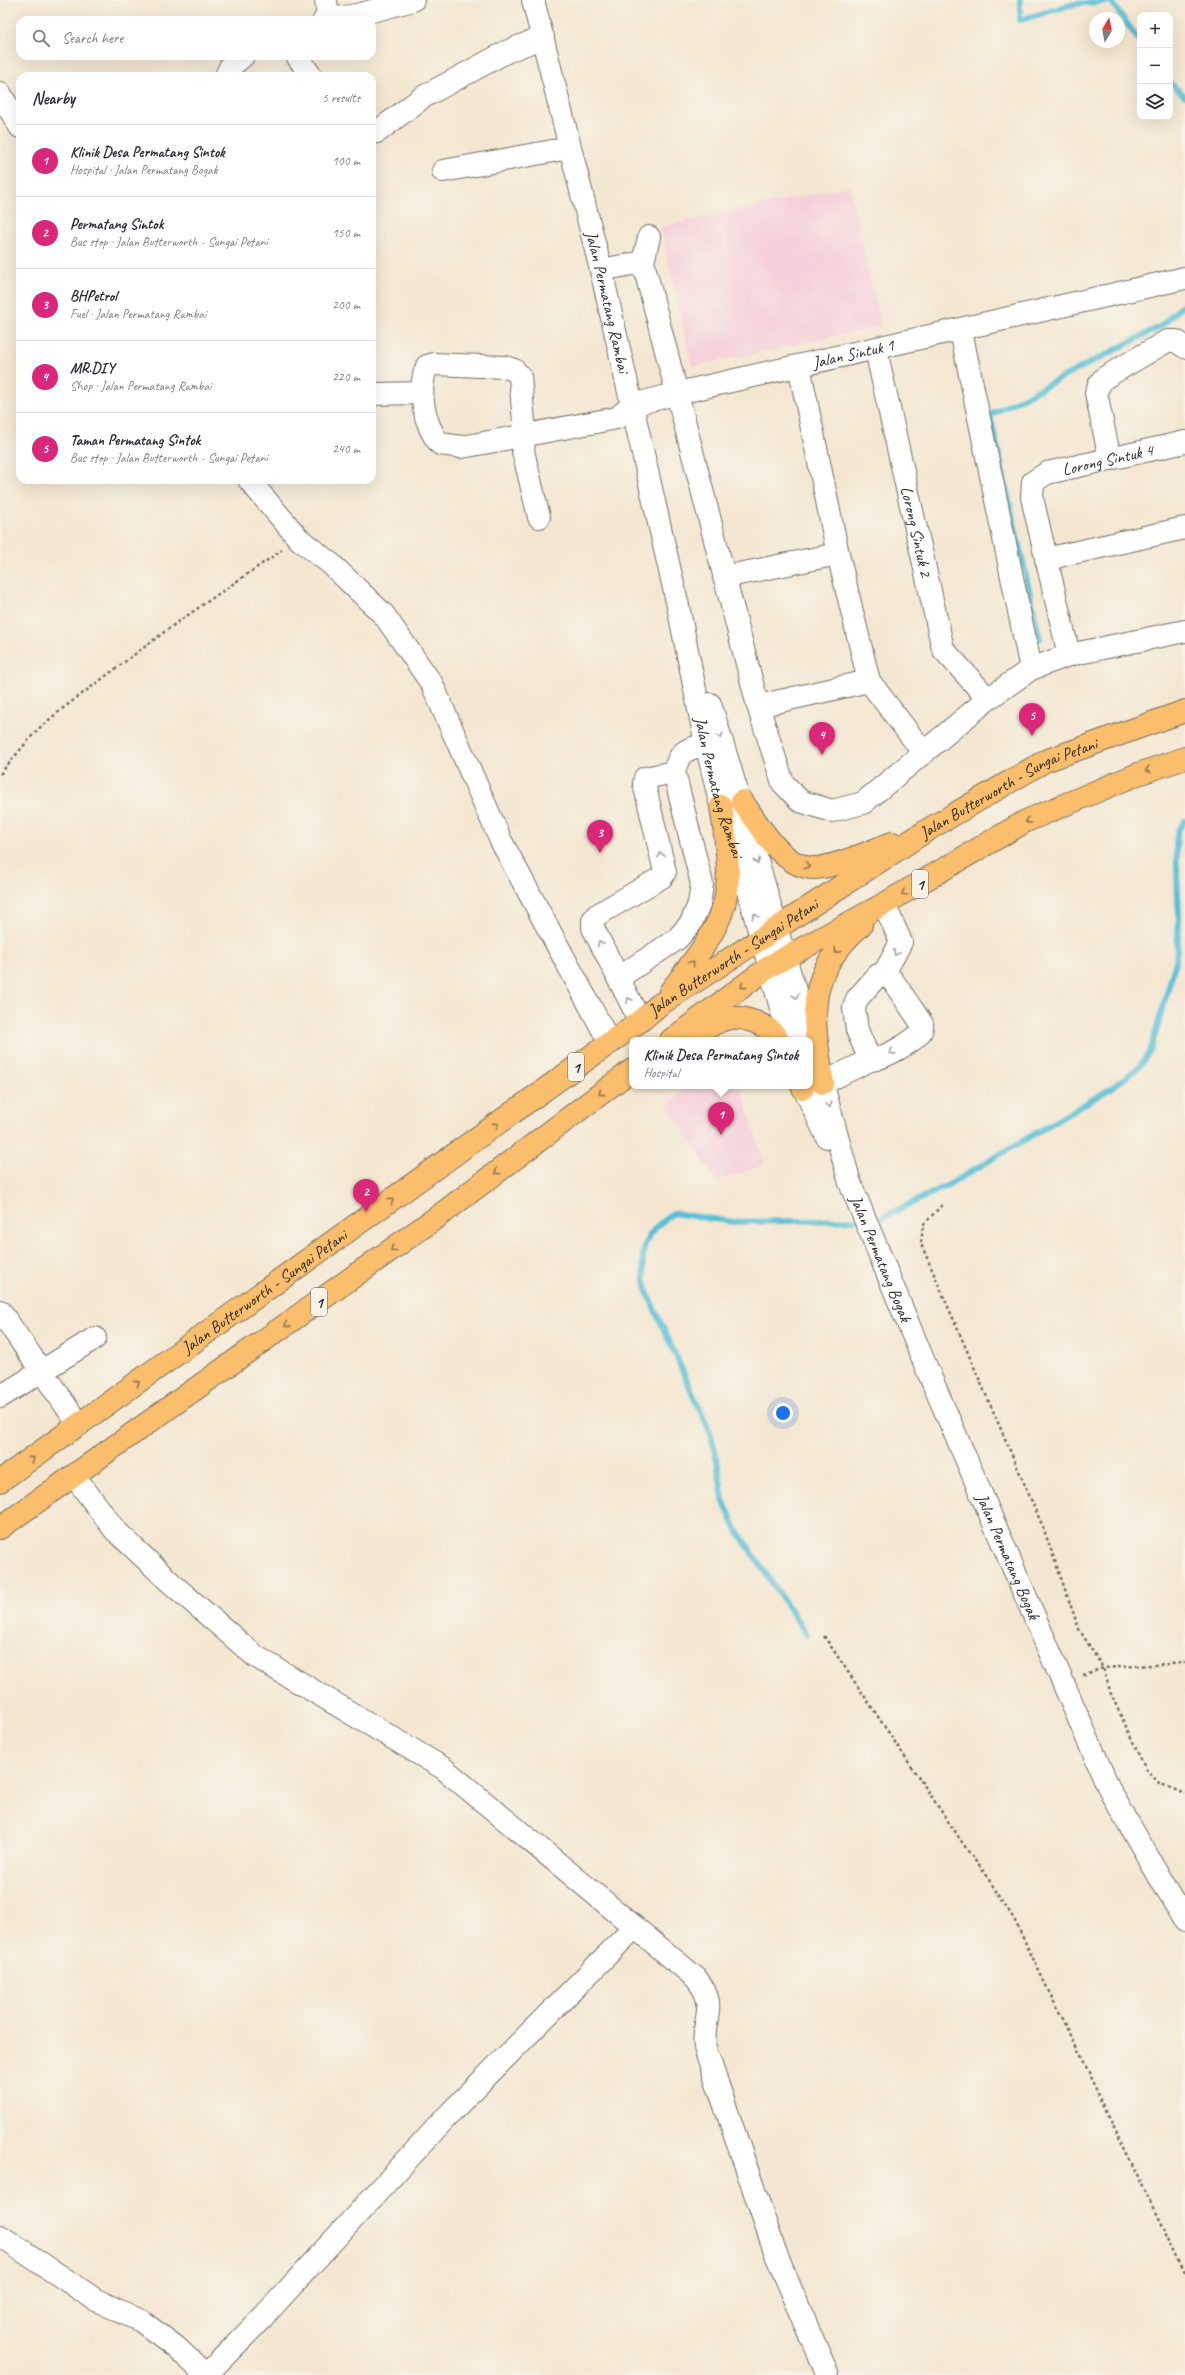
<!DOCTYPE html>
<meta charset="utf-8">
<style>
:root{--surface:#fff;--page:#f7f7f7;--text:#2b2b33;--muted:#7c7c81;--line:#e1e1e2;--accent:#db2777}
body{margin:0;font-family:Caveat,sans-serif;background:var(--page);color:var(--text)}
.controls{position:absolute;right:12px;top:12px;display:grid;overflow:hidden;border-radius:8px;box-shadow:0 4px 16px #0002}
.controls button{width:36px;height:36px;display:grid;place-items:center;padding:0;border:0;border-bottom:1px solid var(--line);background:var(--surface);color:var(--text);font:20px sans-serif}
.compass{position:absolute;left:1089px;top:12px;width:36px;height:36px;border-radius:50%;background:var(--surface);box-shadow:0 4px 16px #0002;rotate:10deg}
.you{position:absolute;left:783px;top:1413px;width:14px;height:14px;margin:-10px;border:3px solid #fff;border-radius:50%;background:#1a73e8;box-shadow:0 0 0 6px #1a73e833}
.badge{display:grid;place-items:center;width:26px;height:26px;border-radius:50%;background:var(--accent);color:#fff;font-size:13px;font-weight:700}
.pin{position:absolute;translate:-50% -33px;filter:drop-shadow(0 1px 2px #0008)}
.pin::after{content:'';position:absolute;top:21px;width:14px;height:12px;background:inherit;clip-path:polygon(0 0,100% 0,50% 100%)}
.popup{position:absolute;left:629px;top:1037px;width:184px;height:52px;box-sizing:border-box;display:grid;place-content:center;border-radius:8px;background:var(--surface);filter:drop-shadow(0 1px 3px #0005);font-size:13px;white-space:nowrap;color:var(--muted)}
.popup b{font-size:15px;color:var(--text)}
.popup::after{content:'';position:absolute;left:50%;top:100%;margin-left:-8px;border:8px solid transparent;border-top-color:var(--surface)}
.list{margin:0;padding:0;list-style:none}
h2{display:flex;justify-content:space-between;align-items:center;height:52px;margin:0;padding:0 16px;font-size:17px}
h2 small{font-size:13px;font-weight:400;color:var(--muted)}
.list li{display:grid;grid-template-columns:26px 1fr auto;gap:12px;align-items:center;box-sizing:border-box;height:72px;padding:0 16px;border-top:1px solid var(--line)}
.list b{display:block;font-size:15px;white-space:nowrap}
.list p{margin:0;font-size:13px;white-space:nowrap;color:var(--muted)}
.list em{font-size:13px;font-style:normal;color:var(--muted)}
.icon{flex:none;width:22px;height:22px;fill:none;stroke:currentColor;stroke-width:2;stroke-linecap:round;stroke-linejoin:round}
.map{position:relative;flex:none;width:1185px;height:2375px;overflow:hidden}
.search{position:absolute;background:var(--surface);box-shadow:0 4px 16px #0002;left:16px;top:16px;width:360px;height:44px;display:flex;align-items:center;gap:10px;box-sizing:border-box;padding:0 14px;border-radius:12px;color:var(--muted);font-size:15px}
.panel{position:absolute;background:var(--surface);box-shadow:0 4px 16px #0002;left:16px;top:72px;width:360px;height:412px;border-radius:12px}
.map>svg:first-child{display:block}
.built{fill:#f5cfd9}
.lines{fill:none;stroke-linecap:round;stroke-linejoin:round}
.stream{stroke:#59bfd6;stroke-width:6}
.minor-casing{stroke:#716d65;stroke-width:24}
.highway-casing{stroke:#716d65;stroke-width:24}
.path{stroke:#716d65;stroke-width:2.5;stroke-dasharray:3 3;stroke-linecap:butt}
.minor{stroke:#fff;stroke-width:22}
.highway{stroke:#fabe6d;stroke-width:22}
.oneway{stroke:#a0a0a0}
.oneway2{stroke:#92744c}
.labels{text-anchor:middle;stroke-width:4;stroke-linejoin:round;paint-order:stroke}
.shield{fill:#f7f3e8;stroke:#686764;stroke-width:1}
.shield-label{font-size:16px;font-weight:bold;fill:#2b2b2b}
.street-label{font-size:17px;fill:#2b2b2b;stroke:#f7f3e8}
</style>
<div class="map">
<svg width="1185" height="2375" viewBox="0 0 1185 2375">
<rect width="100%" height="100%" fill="#f7f3e8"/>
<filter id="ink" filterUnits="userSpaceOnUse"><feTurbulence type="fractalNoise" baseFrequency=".025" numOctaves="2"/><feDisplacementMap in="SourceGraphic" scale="8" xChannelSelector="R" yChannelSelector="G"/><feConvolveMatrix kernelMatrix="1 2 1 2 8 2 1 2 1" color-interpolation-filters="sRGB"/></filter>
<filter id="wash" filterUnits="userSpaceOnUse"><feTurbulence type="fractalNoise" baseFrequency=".012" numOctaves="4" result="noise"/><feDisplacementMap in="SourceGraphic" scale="16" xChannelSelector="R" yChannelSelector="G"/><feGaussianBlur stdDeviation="0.9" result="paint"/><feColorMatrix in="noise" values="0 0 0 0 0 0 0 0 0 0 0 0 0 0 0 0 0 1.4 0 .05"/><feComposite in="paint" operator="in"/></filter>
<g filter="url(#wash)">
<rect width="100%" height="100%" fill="#f4e7d2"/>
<g class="built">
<polygon points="850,186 881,326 692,367 660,227"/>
<polygon points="691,1086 740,1086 765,1165 716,1181 667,1105"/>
</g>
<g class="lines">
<g class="stream">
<polyline points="1020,0 1020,20 1074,4 1111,1 1140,42"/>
<polyline points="1170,83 1185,96"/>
<polyline points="1040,639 990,415 1161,326 1182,306"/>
<polyline points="870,1219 882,1218 952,1183 1113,1087 1140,1066 1151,1049 1176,961 1179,921 1176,843 1178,830 1185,821"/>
<path d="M807 1635 736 1529 723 1500 717 1460 710 1432 647 1292C640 1252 638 1239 673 1213L733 1222 861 1220"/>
</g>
</g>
</g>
<g filter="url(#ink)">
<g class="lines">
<g class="minor-casing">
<g id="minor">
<polyline points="326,0 328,19"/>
<path id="s1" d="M533 0 601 270 678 606 706 744 721 806 737 852 790 1040"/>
<polyline points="324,20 357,15 413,0"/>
<polyline points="297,56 311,76"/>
<polyline points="226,76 230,67 243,56"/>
<polyline points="0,93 20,127"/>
<polyline points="372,133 377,132 423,97 506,52 543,37"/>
<polyline points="443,171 569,148"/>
<polyline points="649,237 643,262 758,706 783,783 800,801 832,811 863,803 988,699 1031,669 1069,655 1185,631"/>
<polyline points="601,270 643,262"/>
<polyline points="961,331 1031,669"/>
<path id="s2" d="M876 350 943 649 988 699"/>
<polyline points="799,366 838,554 869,681 924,753"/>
<polyline points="372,394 422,393"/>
<polyline points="1110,459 1096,393 1099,385 1104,378 1167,341 1176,341 1185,347"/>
<polyline points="249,480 299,539 331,564 384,615 432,684 501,841 610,1043"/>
<path id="s3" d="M539 517 523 451 525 434 520 376 514 370 505 367 434 364 427 366C417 390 424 425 440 444L462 447 617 418 632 405 678 393 1185 278"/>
<polyline points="1046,559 1185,528"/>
<polyline points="724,577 838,554"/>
<path id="s4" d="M1069 655 1032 498 1033 482 1047 473 1185 442"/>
<path d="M710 704C746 815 775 928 810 1040"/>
<polyline points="758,706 869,681"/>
<path d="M884 904 901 942 884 974 893 981 922 1024C922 1027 922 1029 921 1031 918 1040 879 1061 870 1060L857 1030 854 1008 857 999 878 975 884 974"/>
<path d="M618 978 677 939 691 923 699 904 702 884 674 772C680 750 685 750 706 744"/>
<polyline points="640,1021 593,928 593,920 597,915 662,877 665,872 644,783 645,778 674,772"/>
<path id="s5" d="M817 1064 850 1183 927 1369 1111 1793 1185 1921"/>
<polyline points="823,1083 870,1060"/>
<polyline points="803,1086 827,1137"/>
<polyline points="0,1311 79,1425"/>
<polyline points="0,1397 95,1338"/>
<path d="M75 1477 115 1530 171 1583 255 1656 443 1768 696 1978C720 2008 701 2016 705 2047 706 2054 710 2061 712 2068L777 2257 828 2375"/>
<polyline points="0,2236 96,2300 141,2321 176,2347 206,2375 263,2317 451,2112 634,1928"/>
</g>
</g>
<g class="highway-casing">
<g id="highway">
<path d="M742 801C758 823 781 867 813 868 832 869 873 850 892 843"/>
<path d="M670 992C687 969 706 947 718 921 735 886 726 842 721 806"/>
<path d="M698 1032C707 1028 716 1022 726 1019 742 1014 770 1025 778 1040"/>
<polyline points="671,1040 770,966 884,904 1026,821 1138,774 1185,758"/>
<path d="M823 1083C812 1014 804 976 861 925"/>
<polyline points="802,1086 803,1088"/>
<path id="s6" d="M0 1481 640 1021 659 1005 929 829 1045 761 1185 711"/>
<polyline points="0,1528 440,1215 632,1070"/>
</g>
</g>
<g class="path">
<polyline points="0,774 37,730 62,709 175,624 282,550"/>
<polyline points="942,1205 923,1225 921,1244 1043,1527 1079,1629 1103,1668 1111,1694 1145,1768 1159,1783 1185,1794"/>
<polyline points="824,1636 970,1854 984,1872 1014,1919 1185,2274"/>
<polyline points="1083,1675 1103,1668 1185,1663"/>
</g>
<use href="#minor" class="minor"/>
<use href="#highway" class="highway"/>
</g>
<defs><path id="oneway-chevron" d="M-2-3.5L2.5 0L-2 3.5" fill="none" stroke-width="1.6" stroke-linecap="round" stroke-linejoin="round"/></defs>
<g class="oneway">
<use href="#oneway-chevron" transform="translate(720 736) rotate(72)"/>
<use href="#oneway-chevron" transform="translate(661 855) rotate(-103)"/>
<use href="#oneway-chevron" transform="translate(757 861) rotate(74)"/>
<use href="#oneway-chevron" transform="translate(755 916) rotate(-106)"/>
<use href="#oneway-chevron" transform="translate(600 943) rotate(-116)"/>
<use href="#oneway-chevron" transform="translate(896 953) rotate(118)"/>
<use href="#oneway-chevron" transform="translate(796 996) rotate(73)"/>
<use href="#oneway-chevron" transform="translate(629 1000) rotate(-117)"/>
<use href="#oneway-chevron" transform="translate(892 1052) rotate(148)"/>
<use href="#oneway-chevron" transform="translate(829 1105) rotate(75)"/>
</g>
<g class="oneway2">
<use href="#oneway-chevron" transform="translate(1148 770) rotate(161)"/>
<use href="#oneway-chevron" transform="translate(1028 821) rotate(154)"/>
<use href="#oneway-chevron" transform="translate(807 866) rotate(18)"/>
<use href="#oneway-chevron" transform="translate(904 893) rotate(150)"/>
<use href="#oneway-chevron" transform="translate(837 951) rotate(123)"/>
<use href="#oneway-chevron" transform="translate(692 963) rotate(-53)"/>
<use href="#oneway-chevron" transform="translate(743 986) rotate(143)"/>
<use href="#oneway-chevron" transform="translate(601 1093) rotate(143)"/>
<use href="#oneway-chevron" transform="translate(496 1125) rotate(-36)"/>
<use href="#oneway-chevron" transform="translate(497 1172) rotate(143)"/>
<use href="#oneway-chevron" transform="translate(391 1201) rotate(-36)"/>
<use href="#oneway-chevron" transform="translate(393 1249) rotate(144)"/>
<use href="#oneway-chevron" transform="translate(287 1325) rotate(144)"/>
<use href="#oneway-chevron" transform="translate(137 1383) rotate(-36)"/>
<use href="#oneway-chevron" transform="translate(32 1459) rotate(-36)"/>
</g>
</g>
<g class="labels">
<g class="shield">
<rect x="912" y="870" width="16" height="28" rx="3"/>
<rect x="568" y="1053" width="16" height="28" rx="3"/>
<rect x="311" y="1288" width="16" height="28" rx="3"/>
</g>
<g class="shield-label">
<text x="920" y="890">1</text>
<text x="576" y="1073">1</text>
<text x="319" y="1308">1</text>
</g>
<g class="street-label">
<text dy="6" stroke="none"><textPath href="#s1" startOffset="311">Jalan Permatang Rambai</textPath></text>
<text dy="6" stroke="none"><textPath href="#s3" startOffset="749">Jalan Sintuk 1</textPath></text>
<text dy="6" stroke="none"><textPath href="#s4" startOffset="256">Lorong Sintuk 4</textPath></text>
<text dy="6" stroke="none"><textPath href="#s2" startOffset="186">Lorong Sintuk 2</textPath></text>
<text dy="6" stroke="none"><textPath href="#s1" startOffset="809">Jalan Permatang Rambai</textPath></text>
<text dy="6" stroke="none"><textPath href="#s6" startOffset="1225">Jalan Butterworth - Sungai Petani</textPath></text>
<text dy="6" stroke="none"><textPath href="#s6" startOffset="901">Jalan Butterworth - Sungai Petani</textPath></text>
<text dy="6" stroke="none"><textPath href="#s5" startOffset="205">Jalan Permatang Bogak</textPath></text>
<text dy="6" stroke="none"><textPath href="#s6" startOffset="325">Jalan Butterworth - Sungai Petani</textPath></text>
<text dy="6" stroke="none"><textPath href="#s5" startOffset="529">Jalan Permatang Bogak</textPath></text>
</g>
</g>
</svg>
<div class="controls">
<button>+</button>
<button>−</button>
<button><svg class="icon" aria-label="layers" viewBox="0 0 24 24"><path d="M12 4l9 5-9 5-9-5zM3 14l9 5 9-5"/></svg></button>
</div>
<svg class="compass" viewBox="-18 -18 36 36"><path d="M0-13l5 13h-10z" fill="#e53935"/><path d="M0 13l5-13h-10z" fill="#7c7c81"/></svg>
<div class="you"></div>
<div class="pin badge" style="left:721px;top:1135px">1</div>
<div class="popup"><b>Klinik Desa Permatang Sintok</b>Hospital</div>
<div class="pin badge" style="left:366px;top:1212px">2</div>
<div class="pin badge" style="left:600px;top:853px">3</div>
<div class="pin badge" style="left:822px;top:755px">4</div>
<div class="pin badge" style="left:1032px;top:736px">5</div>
<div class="search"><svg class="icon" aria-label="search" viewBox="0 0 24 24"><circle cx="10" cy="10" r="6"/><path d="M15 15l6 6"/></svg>Search here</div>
<section class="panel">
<h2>Nearby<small>5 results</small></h2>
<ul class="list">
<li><span class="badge">1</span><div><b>Klinik Desa Permatang Sintok</b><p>Hospital · Jalan Permatang Bogak</p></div><em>100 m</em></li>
<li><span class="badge">2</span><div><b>Permatang Sintok</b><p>Bus stop · Jalan Butterworth - Sungai Petani</p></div><em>150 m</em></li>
<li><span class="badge">3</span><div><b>BHPetrol</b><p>Fuel · Jalan Permatang Rambai</p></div><em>200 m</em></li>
<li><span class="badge">4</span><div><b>MR.DIY</b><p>Shop · Jalan Permatang Rambai</p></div><em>220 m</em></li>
<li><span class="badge">5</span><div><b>Taman Permatang Sintok</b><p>Bus stop · Jalan Butterworth - Sungai Petani</p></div><em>240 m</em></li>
</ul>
</section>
</div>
